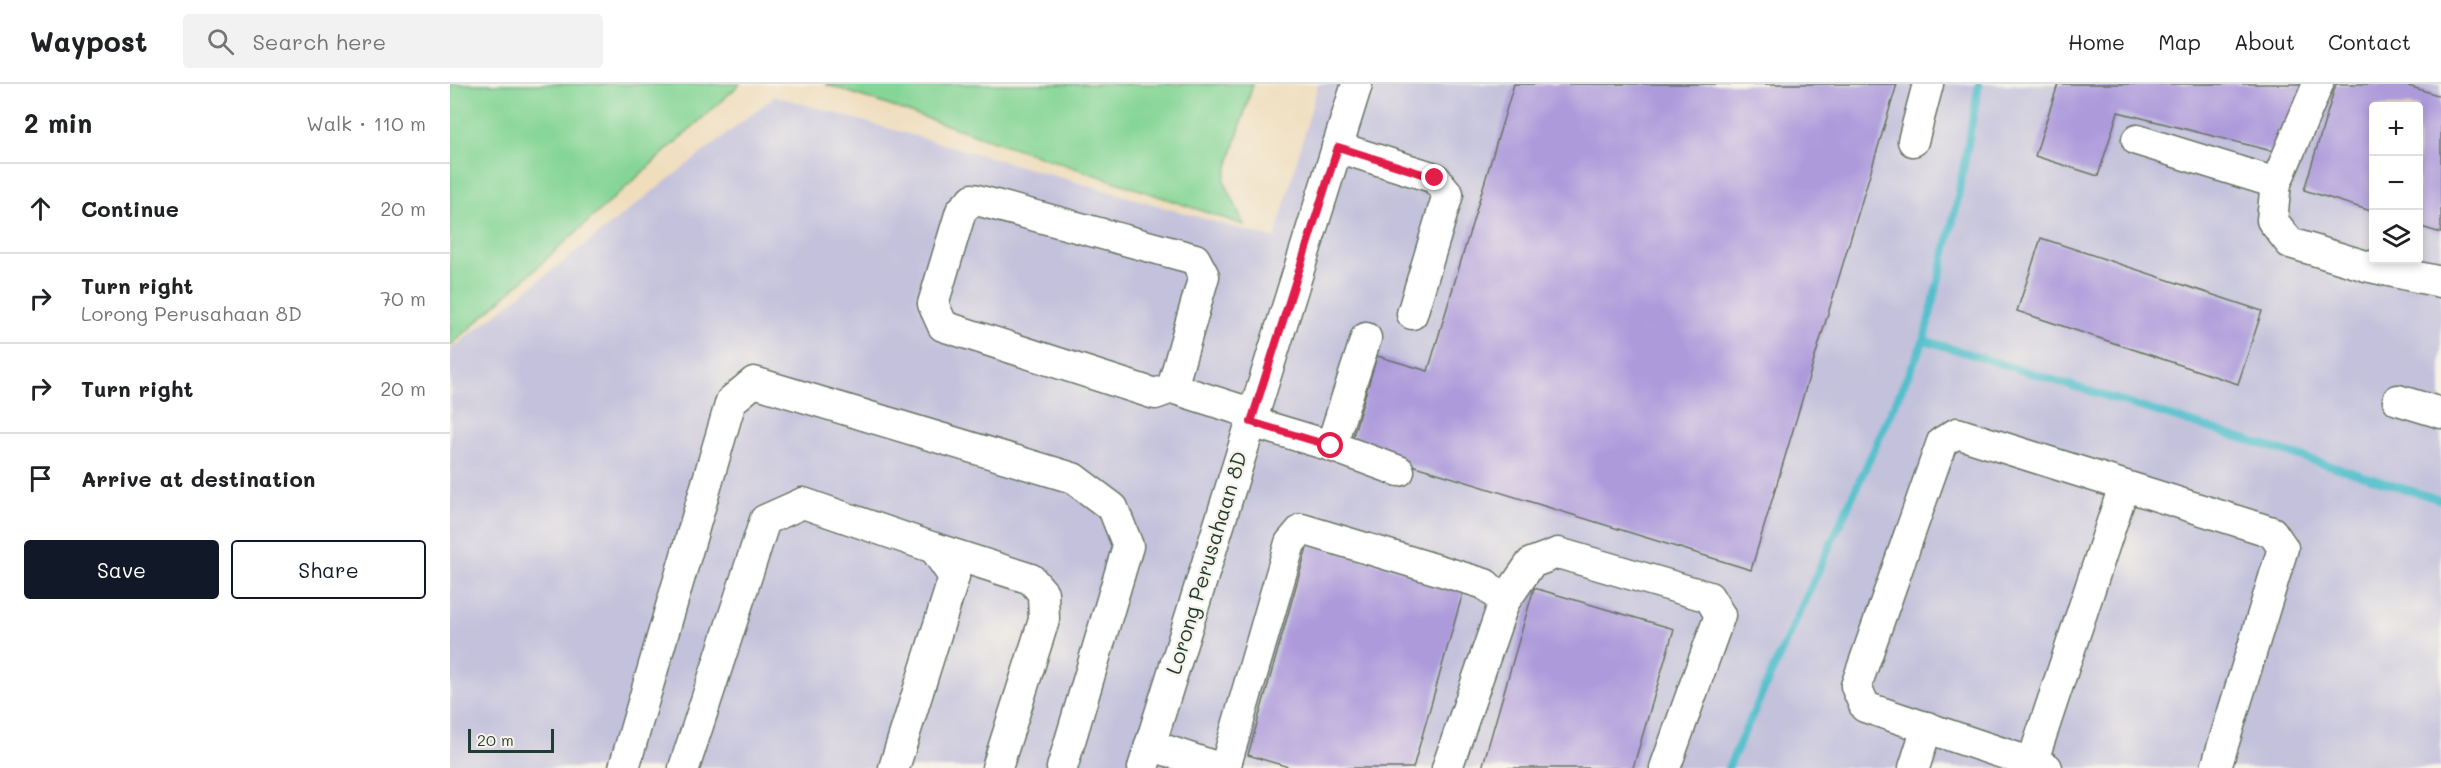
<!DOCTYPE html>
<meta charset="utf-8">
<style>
:root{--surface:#fff;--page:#f2f2f2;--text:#202124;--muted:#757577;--line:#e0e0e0;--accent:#111827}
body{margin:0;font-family:Mali,sans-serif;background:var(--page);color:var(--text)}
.controls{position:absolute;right:18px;top:18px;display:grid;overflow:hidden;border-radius:6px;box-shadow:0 3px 9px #0003}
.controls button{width:54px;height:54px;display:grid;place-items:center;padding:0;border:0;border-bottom:2px solid var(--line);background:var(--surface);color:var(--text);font:30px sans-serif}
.scale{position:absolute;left:18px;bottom:15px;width:86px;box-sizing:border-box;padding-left:6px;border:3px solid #1f3d34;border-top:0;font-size:16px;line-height:21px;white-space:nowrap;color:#1f3d34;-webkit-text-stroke:4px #f7f3e8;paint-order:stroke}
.stop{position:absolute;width:18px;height:18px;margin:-14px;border:4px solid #e11d48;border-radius:50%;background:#fff}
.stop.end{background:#e11d48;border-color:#fff;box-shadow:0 2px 6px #0008}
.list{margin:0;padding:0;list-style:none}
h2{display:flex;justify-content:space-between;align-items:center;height:78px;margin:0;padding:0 24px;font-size:26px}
h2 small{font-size:20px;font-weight:400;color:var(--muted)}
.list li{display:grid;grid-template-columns:39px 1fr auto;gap:18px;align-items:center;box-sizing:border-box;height:90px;padding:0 24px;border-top:2px solid var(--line)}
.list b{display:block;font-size:22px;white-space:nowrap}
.list p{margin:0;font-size:20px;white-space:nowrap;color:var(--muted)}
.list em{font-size:20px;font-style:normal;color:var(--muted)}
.actions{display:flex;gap:12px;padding:18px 24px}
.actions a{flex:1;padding:14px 0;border:2px solid var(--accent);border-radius:6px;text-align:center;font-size:21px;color:var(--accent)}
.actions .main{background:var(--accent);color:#fff}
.icon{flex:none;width:33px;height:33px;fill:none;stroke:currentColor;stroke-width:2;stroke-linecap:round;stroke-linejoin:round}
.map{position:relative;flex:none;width:1991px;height:684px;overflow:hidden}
header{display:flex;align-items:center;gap:36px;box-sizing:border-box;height:84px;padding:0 30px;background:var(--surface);border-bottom:2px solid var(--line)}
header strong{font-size:28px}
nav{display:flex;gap:33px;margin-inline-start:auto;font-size:21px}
.search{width:420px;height:54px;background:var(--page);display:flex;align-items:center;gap:15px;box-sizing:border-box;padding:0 21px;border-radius:6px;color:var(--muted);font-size:22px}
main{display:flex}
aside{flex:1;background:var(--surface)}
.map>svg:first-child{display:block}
.industrial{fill:#c3c1db;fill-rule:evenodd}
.green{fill:#85d596;stroke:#528965;stroke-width:1.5}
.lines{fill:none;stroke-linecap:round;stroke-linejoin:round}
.stream{stroke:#53bfcc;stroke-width:8}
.building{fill:#ac9adb}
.minor-casing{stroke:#687564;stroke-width:33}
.minor{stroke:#fff;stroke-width:30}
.route{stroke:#e11d48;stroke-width:8}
.labels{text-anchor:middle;stroke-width:4.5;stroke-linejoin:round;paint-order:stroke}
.street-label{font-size:21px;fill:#1f3d34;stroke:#f7f3e8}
</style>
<header>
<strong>Waypost</strong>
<div class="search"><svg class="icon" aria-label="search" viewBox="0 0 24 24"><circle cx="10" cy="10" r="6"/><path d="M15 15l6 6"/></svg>Search here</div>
<nav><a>Home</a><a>Map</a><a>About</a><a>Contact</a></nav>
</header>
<main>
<aside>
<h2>2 min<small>Walk · 110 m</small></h2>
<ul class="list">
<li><svg class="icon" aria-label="ahead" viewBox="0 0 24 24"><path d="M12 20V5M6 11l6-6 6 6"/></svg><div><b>Continue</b></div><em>20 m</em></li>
<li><svg class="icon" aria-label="right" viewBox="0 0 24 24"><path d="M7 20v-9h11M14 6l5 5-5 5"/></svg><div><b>Turn right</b><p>Lorong Perusahaan 8D</p></div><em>70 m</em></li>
<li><svg class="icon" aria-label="right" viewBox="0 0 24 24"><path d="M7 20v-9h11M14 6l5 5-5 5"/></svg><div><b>Turn right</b></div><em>20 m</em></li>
<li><svg class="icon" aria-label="arrive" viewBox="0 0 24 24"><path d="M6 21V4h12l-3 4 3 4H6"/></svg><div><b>Arrive at destination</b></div></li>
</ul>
<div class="actions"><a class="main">Save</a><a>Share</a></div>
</aside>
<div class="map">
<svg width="1991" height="684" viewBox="0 0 1991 684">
<rect width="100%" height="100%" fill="#f7f3e8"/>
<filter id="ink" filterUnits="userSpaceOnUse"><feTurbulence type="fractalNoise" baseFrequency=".0167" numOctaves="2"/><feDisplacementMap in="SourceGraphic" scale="12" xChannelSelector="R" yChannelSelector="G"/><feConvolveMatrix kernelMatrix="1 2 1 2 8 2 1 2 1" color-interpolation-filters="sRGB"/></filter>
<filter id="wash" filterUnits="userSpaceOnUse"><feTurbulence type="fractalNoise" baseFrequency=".008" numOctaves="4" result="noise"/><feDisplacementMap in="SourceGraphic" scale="24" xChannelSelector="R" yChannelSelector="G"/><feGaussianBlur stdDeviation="1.35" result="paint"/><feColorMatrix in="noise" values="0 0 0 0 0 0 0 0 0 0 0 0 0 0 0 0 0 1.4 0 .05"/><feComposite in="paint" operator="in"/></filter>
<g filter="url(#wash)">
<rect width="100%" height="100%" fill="#efddbc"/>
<path class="industrial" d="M868 0H1991V684H0V266L325 12 825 155ZM1924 22H1968V176H1924Z"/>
<g class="green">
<polygon points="0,0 290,0 0,262"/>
<polygon points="375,0 803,0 774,96 794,141"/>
</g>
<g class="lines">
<g class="stream">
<polyline points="1529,0 1506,123 1474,256 1991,416"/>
<polyline points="1278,684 1474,256"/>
</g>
</g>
<g id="blocks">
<g class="building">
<polygon points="1064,0 1447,0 1301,486 900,362 927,272 978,287"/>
<polygon points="1608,0 1853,0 1830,69 1668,28 1648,92 1585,72"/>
<polygon points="1886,0 1952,0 1991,12 1991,149 1968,142 1968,22 1924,22 1924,128 1854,106"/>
<polygon points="1591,154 1812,227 1788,300 1567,227"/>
<polygon points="858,460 1014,505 963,684 842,684 798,671"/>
<polygon points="1084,504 1224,545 1183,684 1032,684"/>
</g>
</g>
</g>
<g filter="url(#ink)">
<use href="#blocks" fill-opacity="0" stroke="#687564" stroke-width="1.5"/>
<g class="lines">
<g class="minor-casing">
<g id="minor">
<polyline points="1868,0 1826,99 1822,136 1840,159 1916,182 1991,198"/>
<polyline points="1687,56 1826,99"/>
<polyline points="1463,57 1478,0"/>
<polyline points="887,63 985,94 998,110 962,230"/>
<polyline points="722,304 754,192 745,175 523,115 511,127 483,220 493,242 705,310 722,304 804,330"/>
<polyline points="1948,316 1991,329"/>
<polyline points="801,338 881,362 949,387"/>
<polyline points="881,362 916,254"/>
<polyline points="484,464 581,495 593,509 594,536 547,684"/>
<polyline points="1054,518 1081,479 1108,469 1259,513 1270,531 1215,684"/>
<polyline points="700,661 769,684"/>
<polyline points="1582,679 1674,402"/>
<polyline points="174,684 281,317 304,298 623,394 663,424 678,462 612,684"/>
<polyline points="234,684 315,436 353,419 484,464 504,493 444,684"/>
<polyline points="693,684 907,0"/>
<polyline points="775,684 840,459 852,445 1035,500 1054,518 997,684"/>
<polyline points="1464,684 1477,643"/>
<polyline points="1597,684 1415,623 1406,602 1492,358 1507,349 1822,448 1833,464 1766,684"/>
</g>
</g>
<use href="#minor" class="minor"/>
</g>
</g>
<g class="lines" filter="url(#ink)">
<polyline class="route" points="881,362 801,338 888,63 985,94"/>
</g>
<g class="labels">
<g class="street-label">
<text transform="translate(757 479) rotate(-73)" y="7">Lorong Perusahaan 8D</text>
</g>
</g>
</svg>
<div class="controls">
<button>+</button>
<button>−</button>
<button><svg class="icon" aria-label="layers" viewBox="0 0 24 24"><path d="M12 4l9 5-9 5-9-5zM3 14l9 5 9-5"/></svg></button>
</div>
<div class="scale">20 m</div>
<div class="stop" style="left:881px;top:362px"></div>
<div class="stop end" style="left:985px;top:94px"></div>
</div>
</main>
